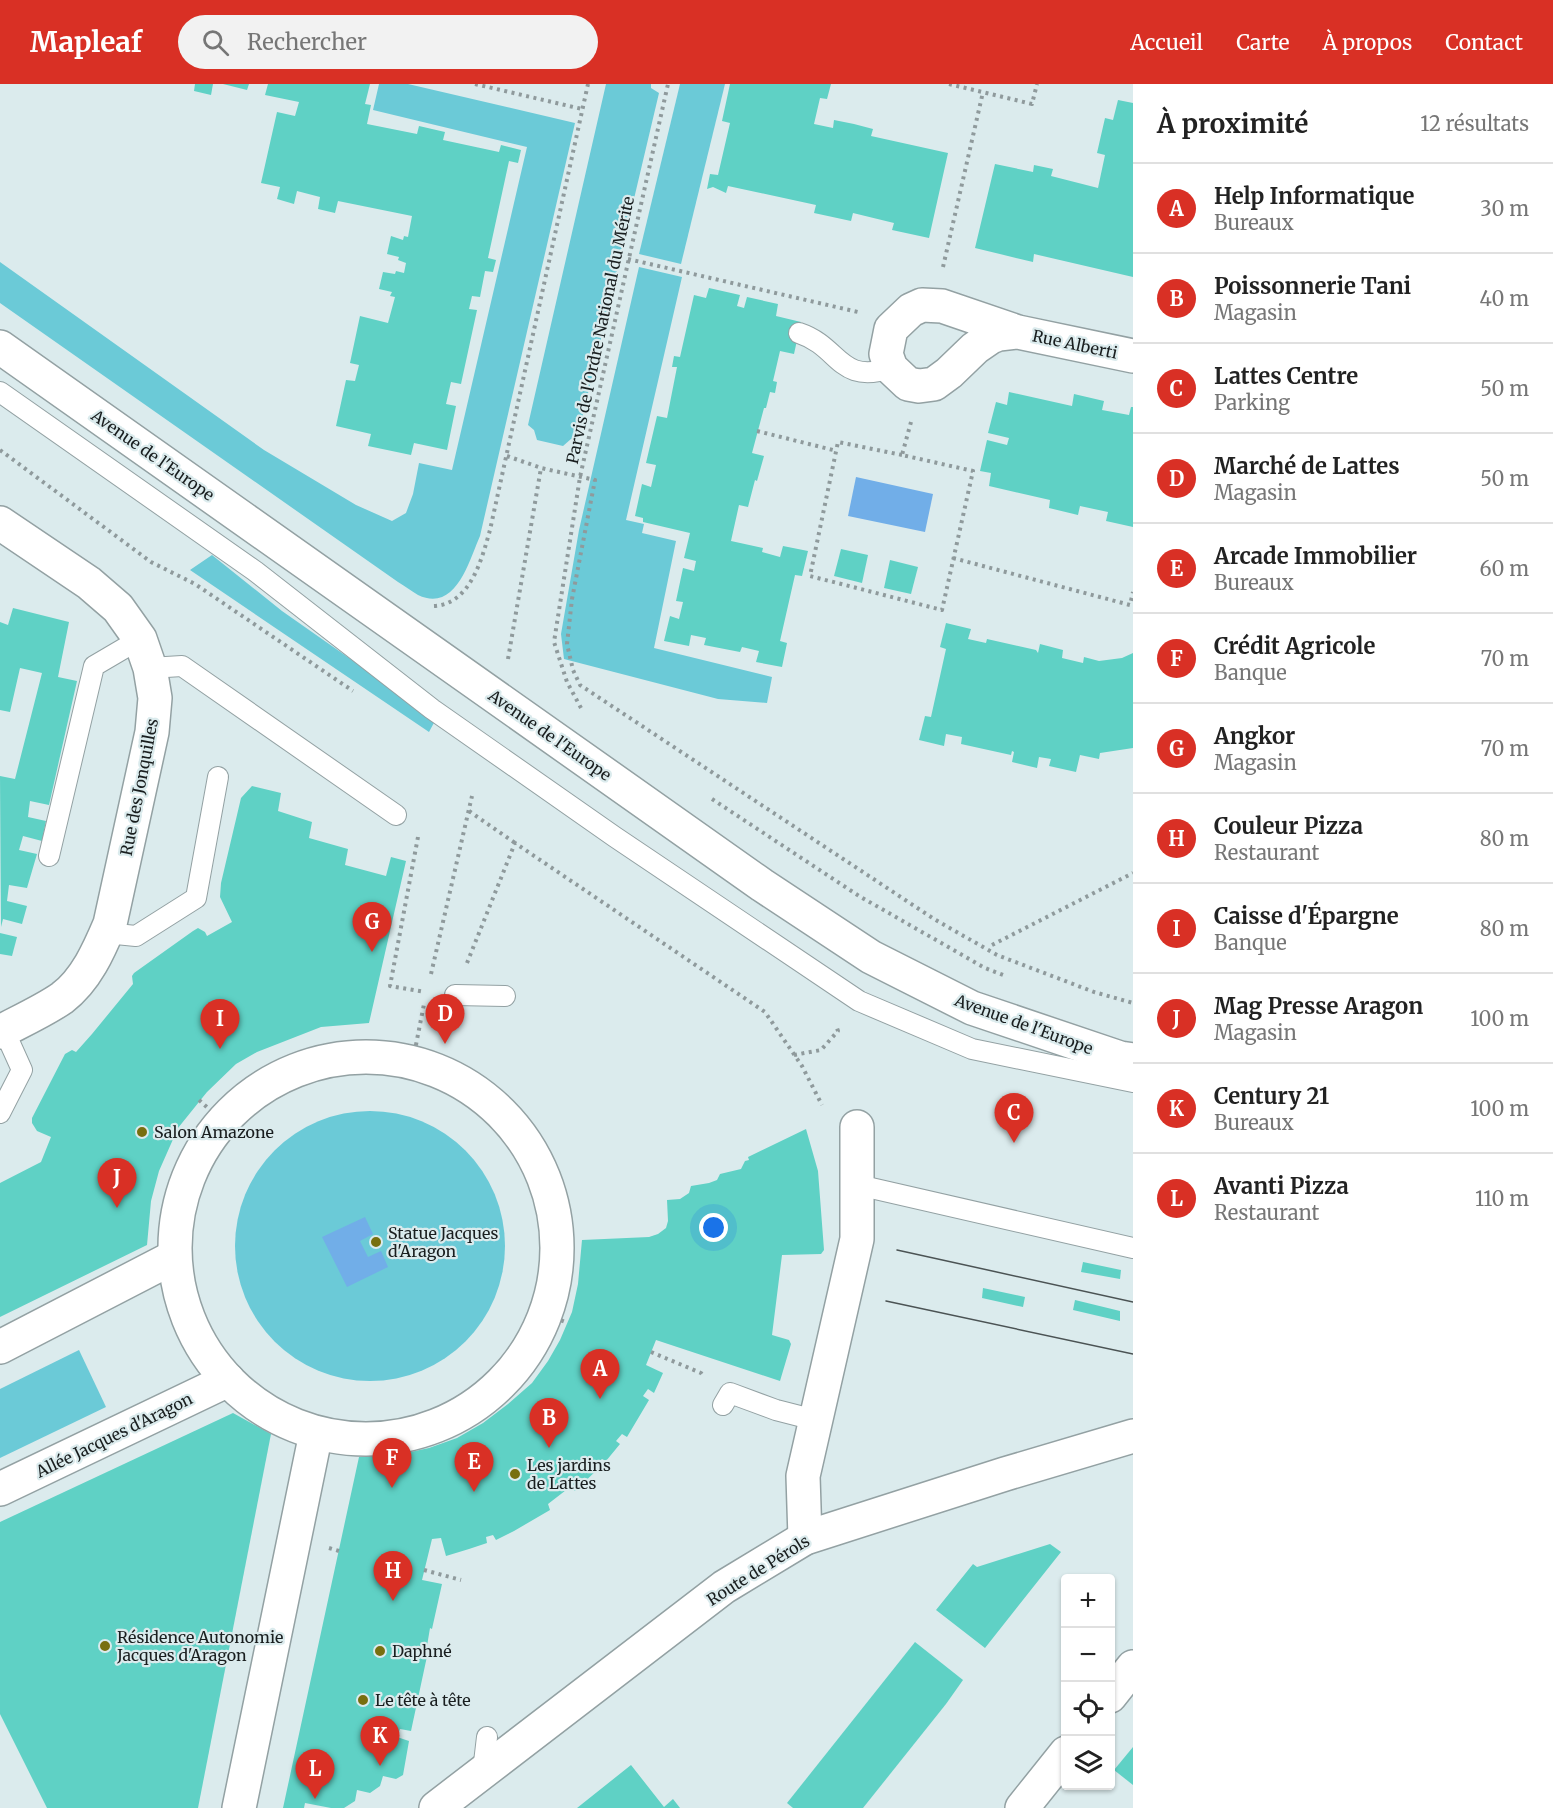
<!DOCTYPE html>
<html lang="fr">
<meta charset="utf-8">
<style>
:root{--surface:#fff;--page:#f2f2f2;--text:#222;--muted:#767676;--line:#e0e0e0;--accent:#d93025}
body{margin:0;font-family:Merriweather,serif;background:var(--page);color:var(--text)}
.controls{position:absolute;right:18px;bottom:18px;display:grid;overflow:hidden;border-radius:6px;box-shadow:0 2px 4px #0004}
.controls button{width:54px;height:54px;display:grid;place-items:center;padding:0;border:0;border-bottom:2px solid var(--line);background:var(--surface);color:var(--text);font:30px sans-serif}
.you{position:absolute;left:714px;top:1144px;width:21px;height:21px;margin:-15px;border:4px solid #fff;border-radius:50%;background:#1a73e8;box-shadow:0 0 0 9px #1a73e833}
.badge{display:grid;place-items:center;width:39px;height:39px;border-radius:50%;background:var(--accent);color:#fff;font-size:20px;font-weight:700}
.pin{position:absolute;translate:-50% -50px;filter:drop-shadow(0 2px 3px #0008)}
.pin::after{content:'';position:absolute;top:32px;width:21px;height:18px;background:inherit;clip-path:polygon(0 0,100% 0,50% 100%)}
.list{margin:0;padding:0;list-style:none}
h2{display:flex;justify-content:space-between;align-items:center;height:78px;margin:0;padding:0 24px;font-size:26px}
h2 small{font-size:20px;font-weight:400;color:var(--muted)}
.list li{display:grid;grid-template-columns:39px 1fr auto;gap:18px;align-items:center;box-sizing:border-box;height:90px;padding:0 24px;border-top:2px solid var(--line)}
.list b{display:block;font-size:22px;white-space:nowrap}
.list p{margin:0;font-size:20px;white-space:nowrap;color:var(--muted)}
.list em{font-size:20px;font-style:normal;color:var(--muted)}
.icon{flex:none;width:33px;height:33px;fill:none;stroke:currentColor;stroke-width:2;stroke-linecap:round;stroke-linejoin:round}
.map{position:relative;flex:none;width:1133px;height:1724px;overflow:hidden}
header{display:flex;align-items:center;gap:36px;box-sizing:border-box;height:84px;padding:0 30px;background:var(--accent);color:#fff}
header strong{font-size:28px}
nav{display:flex;gap:33px;margin-inline-start:auto;font-size:21px}
.search{width:420px;height:54px;background:var(--page);display:flex;align-items:center;gap:15px;box-sizing:border-box;padding:0 21px;border-radius:33px;color:var(--muted);font-size:22px}
main{display:flex}
aside{flex:1;background:var(--surface)}
.map>svg:first-child{display:block}
.green{fill:#6bcad7}
.water{fill:#71aee8}
.building{fill:#5fd1c5}
.lines{fill:none;stroke-linecap:round;stroke-linejoin:round}
.lane-casing{stroke:#93a1a3;stroke-width:22}
.street-casing{stroke:#93a1a3;stroke-width:36}
.secondary-casing{stroke:#93a1a3;stroke-width:36}
.path{stroke:#8f9a9c;stroke-width:4;stroke-dasharray:3 4.5;stroke-linecap:butt}
.lane{stroke:#fff;stroke-width:20}
.street{stroke:#fff;stroke-width:33}
.secondary{stroke:#fff;stroke-width:33}
.tram{stroke:#4b5354;stroke-width:1.5}
.poi-dot{fill:#786f0f;stroke:#dbebed;stroke-width:2}
.labels{text-anchor:middle;stroke-width:4.5;stroke-linejoin:round;paint-order:stroke}
.street-label{font-size:16px;fill:#191e1f;stroke:#dbebed}
.poi-label{font-size:16px;fill:#191e1f;stroke:#dbebed;text-anchor:start}
</style>
<header>
<strong>Mapleaf</strong>
<div class="search"><svg class="icon" aria-label="search" viewBox="0 0 24 24"><circle cx="10" cy="10" r="6"/><path d="M15 15l6 6"/></svg>Rechercher</div>
<nav><a>Accueil</a><a>Carte</a><a>À propos</a><a>Contact</a></nav>
</header>
<main>
<div class="map">
<svg width="1133" height="1724" viewBox="0 0 1133 1724">
<rect width="100%" height="100%" fill="#dbebed"/>
<g class="green">
<path d="M379 0H408L575 39 480 452C469 477 456 529 418 511 411 507 405 502 398 498L0 219V178L264 366 356 421 392 437 406 429 413 410 419 379 452 386 527 63 373 26Z"/>
<polygon points="606,0 651,0 651,4 659,9 577,356 571,355 563,362 537,356 534,346 528,341"/>
<polygon points="680,0 725,0 681,180 639,170"/>
<polygon points="639,183 682,193 626,436 644,440 642,449 676,457 654,564 772,593 767,619 718,615 564,575 561,550 579,446"/>
<polygon points="212,471 282,527 436,635 429,648 190,486"/>
<circle cx="370" cy="1162" r="135"/>
<polygon points="79,1266 106,1323 0,1374 0,1305"/>
</g>
<g class="water">
<polygon points="856,393 933,410 925,448 848,432"/>
<polygon points="365,1133 373,1150 360,1157 368,1173 381,1167 388,1183 347,1203 322,1153"/>
</g>
<g class="building">
<polygon points="195,0 213,0 211,11 194,7"/>
<polygon points="223,0 249,0 247,6"/>
<polygon points="268,0 370,0 365,20 371,21 367,40 417,50 419,42 445,48 443,56 499,68 501,61 521,66 518,79 509,77 488,174 496,176 493,188 485,187 480,213 472,212 469,225 477,226 461,300 451,298 446,320 456,322 447,366 414,359 411,371 368,362 371,350 336,342 346,296 355,297 359,281 350,279 360,232 388,239 395,213 390,212 392,208 379,205 383,188 395,190 396,187 404,189 406,179 398,176 399,173 387,170 391,152 403,156 404,152 408,153 412,132 338,117 335,129 318,125 320,113 297,107 294,120 277,115 280,103 261,99 277,28 295,32 299,18 265,11"/>
<polygon points="730,0 831,0 827,15 820,14 814,40 833,44 834,36 854,40 873,45 871,52 948,69 929,154 892,146 894,139 853,129 851,137 814,129 816,121 728,102 726,109 713,103 707,105 710,90 718,91 730,39 722,37"/>
<polygon points="1118,16 1133,19 1133,193 1034,170 1033,178 975,164 995,80 1033,88 1034,81 1053,85 1051,92 1098,104 1105,71 1097,69 1105,34 1113,36"/>
<polygon points="709,204 740,211 737,222 744,224 747,213 778,220 776,232 801,238 794,270 780,267 773,297 777,298 775,309 770,308 766,324 764,324 752,369 764,372 757,397 755,396 748,423 739,421 731,457 763,464 762,468 780,473 783,462 808,467 802,492 795,491 780,557 787,559 782,583 756,578 759,567 742,563 740,568 704,561 706,554 691,551 689,562 664,557 670,532 679,535 683,518 676,517 683,484 694,487 696,477 684,474 690,449 643,438 643,434 635,432 642,400 651,403 656,381 646,379 657,332 667,334 677,283 672,283 674,272 680,273 694,211 706,214"/>
<polygon points="1009,308 1072,322 1074,310 1104,317 1102,326 1129,331 1131,323 1133,323 1133,443 1106,437 1108,428 1080,422 1078,431 1049,424 1050,416 989,402 991,389 980,387 987,356 1007,361 1009,354 988,349 996,318 1007,321"/>
<polygon points="841,465 868,471 862,499 834,492"/>
<polygon points="890,476 918,483 911,510 884,504"/>
<polygon points="13,524 69,538 58,593 77,597 49,721 30,717 28,733 46,737 42,757 23,752 19,766 37,770 27,804 9,801 7,817 27,822 22,840 3,835 1,843 0,692 15,695 42,589 20,584 10,628 0,626 0,538 8,541"/>
<polygon points="946,539 971,545 968,555 986,559 987,555 1036,566 1038,569 1040,560 1063,566 1062,574 1083,579 1084,573 1099,577 1122,574 1133,569 1133,664 1100,669 1099,675 1080,671 1076,688 1049,682 1051,675 1039,673 1037,684 1012,678 1014,668 1012,667 1011,671 961,660 962,653 946,650 944,662 919,656 925,632 931,633 946,565 940,563"/>
<polygon points="252,702 281,709 278,727 312,738 309,754 348,765 345,781 386,792 391,773 406,777 369,939 321,943 257,968 236,980 207,1008 178,1044 159,1087 151,1117 147,1161 0,1233 0,1099 41,1078 51,1053 37,1047 32,1039 32,1034 65,970 72,966 76,968 92,950 133,900 132,892 134,889 193,847 198,844 205,848 207,852 232,838 220,813 221,799 241,714"/>
<polygon points="0,849 17,853 12,872 0,870"/>
<polygon points="806,1045 818,1087 824,1166 821,1170 782,1171 772,1251 789,1256 791,1260 780,1297 656,1256 646,1281 663,1289 654,1309 648,1305 643,1312 649,1316 627,1353 622,1350 616,1357 620,1360 606,1377 602,1375 596,1380 600,1383 575,1407 570,1403 548,1420 550,1426 514,1447 496,1456 493,1451 486,1453 487,1459 469,1465 446,1472 441,1454 432,1455 422,1496 442,1500 432,1545 430,1544 427,1562 429,1563 411,1647 400,1645 397,1653 409,1657 403,1691 396,1695 383,1692 380,1702 370,1709 357,1706 355,1717 344,1724 331,1724 305,1719 304,1724 283,1724 359,1373 392,1372 429,1364 457,1354 483,1339 508,1320 532,1299 548,1277 560,1256 572,1228 578,1200 582,1156 649,1153 658,1150 666,1144 668,1137 667,1116 680,1115 689,1109 691,1102 709,1099 717,1096 720,1090 741,1085 745,1077 749,1076 748,1073"/>
<polygon points="1083,1178 1121,1186 1120,1195 1081,1188"/>
<polygon points="983,1204 1025,1213 1023,1223 982,1214"/>
<polygon points="1075,1216 1120,1227 1120,1237 1073,1226"/>
<polygon points="233,1329 271,1350 198,1724 47,1724 0,1630 0,1438"/>
<polygon points="1050,1460 1061,1468 985,1564 936,1526 973,1480 977,1483"/>
<polygon points="915,1558 963,1596 946,1620 863,1724 793,1724 787,1719"/>
<polygon points="1133,1663 1133,1701 1114,1686"/>
<polygon points="631,1681 664,1723 673,1715 680,1724 577,1724"/>
</g>
<g class="lines">
<g class="lane-casing">
<g id="lane">
<path d="M799 249C841 263 838 301 891 284"/>
<polyline points="0,308 255,487 432,625 615,753 859,917 972,965 1133,998"/>
<polyline points="150,584 182,582 396,731"/>
<polyline points="49,772 94,582 140,555"/>
<polyline points="106,849 136,852 196,814 218,693"/>
<polyline points="455,911 505,912"/>
<polyline points="0,1029 22,986 4,946"/>
<polyline points="858,1101 1133,1164"/>
<polyline points="723,1321 730,1309 776,1326 815,1336"/>
<polyline points="483,1687 487,1653"/>
</g>
</g>
<g class="street-casing">
<g id="street">
<polyline points="1018,248 999,250 991,253 975,264 949,289 934,300 919,302 908,300 891,284 886,270 891,245 911,226 922,221 942,222 1018,248 1133,272"/>
<path d="M0 439 89 499 118 524 140 555 150 584 155 614 152 648 110 840C99 866 86 896 62 914 45 926 19 938 0 948"/>
<circle cx="366" cy="1164" r="191"/>
<polyline points="0,1263 174,1173"/>
<polyline points="0,1405 228,1296"/>
<polyline points="805,1454 803,1392 857,1155 857,1043"/>
<polyline points="1110,1612 1133,1583"/>
<polyline points="239,1724 316,1349"/>
<polyline points="1022,1724 1066,1669"/>
</g>
</g>
<g class="secondary-casing">
<g id="secondary">
<polyline points="0,263 762,801 871,873 972,924 1120,974 1133,976"/>
<polyline points="436,1724 724,1503 805,1454 1005,1390 1133,1352"/>
</g>
</g>
<g class="path">
<polyline points="475,0 582,25"/>
<polyline points="949,0 1032,20 1037,0"/>
<polyline points="628,175 858,228"/>
<polyline points="943,183 983,8"/>
<polyline points="757,347 837,367"/>
<polyline points="0,366 151,478 195,500 353,607"/>
<polyline points="902,371 838,358 810,492 942,526 973,387 902,371 911,338"/>
<polyline points="507,372 541,384 595,396 572,515 567,560 573,586 580,601 934,835 997,871 1094,908 1133,919"/>
<polyline points="953,474 1130,521 1133,508"/>
<path d="M434 522C471 520 482 474 490 446L588 0"/>
<polyline points="508,575 541,384"/>
<polyline points="581,624 567,598 554,558 580,393 668,0"/>
<polyline points="712,715 859,812 985,884 1003,891"/>
<polyline points="469,727 515,759"/>
<polyline points="418,753 390,902 425,908"/>
<polyline points="992,861 1133,789"/>
<polyline points="467,879 515,759 765,928 802,982 822,1021"/>
<polyline points="431,890 472,712"/>
<polyline points="794,971 821,966 838,947 836,941"/>
<polyline points="413,976 424,920"/>
<polyline points="199,1016 223,1038"/>
<polyline points="547,1231 568,1239"/>
<polyline points="651,1268 701,1289 704,1293"/>
<polyline points="329,1464 339,1467"/>
<polyline points="424,1486 461,1496"/>
</g>
<use href="#lane" class="lane"/>
<use href="#street" class="street"/>
<use href="#secondary" class="secondary"/>
<g class="tram">
<polyline points="897,1166 1133,1218"/>
<polyline points="886,1217 1133,1270"/>
</g>
</g>
<g class="poi-dot">
<circle cx="142" cy="1048" r="6"/>
<circle cx="376" cy="1158" r="6"/>
<circle cx="515" cy="1390" r="6"/>
<circle cx="105" cy="1562" r="6"/>
<circle cx="380" cy="1567" r="6"/>
<circle cx="363" cy="1616" r="6"/>
</g>
<g class="labels">
<g class="street-label">
<text transform="translate(600 246) rotate(-78)" y="6">Parvis de l'Ordre National du Mérite</text>
<text transform="translate(1075 260) rotate(12)" y="6">Rue Alberti</text>
<text transform="translate(153 371) rotate(35)" y="6">Avenue de l'Europe</text>
<text transform="translate(550 651) rotate(35)" y="6">Avenue de l'Europe</text>
<text transform="translate(139 703) rotate(-79)" y="6">Rue des Jonquilles</text>
<text transform="translate(1024 940) rotate(20)" y="6">Avenue de l'Europe</text>
<text transform="translate(114 1351) rotate(-26)" y="6">Allée Jacques d'Aragon</text>
<text transform="translate(758 1486) rotate(-32)" y="6">Route de Pérols</text>
</g>
<g class="poi-label">
<text x="154" y="1054">Salon Amazone</text>
<text x="388" y="1155">Statue Jacques<tspan x="388" dy="18">d'Aragon</tspan></text>
<text x="527" y="1387">Les jardins<tspan x="527" dy="18">de Lattes</tspan></text>
<text x="117" y="1559">Résidence Autonomie<tspan x="117" dy="18">Jacques d'Aragon</tspan></text>
<text x="392" y="1573">Daphné</text>
<text x="375" y="1622">Le tête à tête</text>
</g>
</g>
</svg>
<div class="controls">
<button>+</button>
<button>−</button>
<button><svg class="icon" aria-label="locate" viewBox="0 0 24 24"><circle cx="12" cy="12" r="6"/><path d="M12 2v4M12 18v4M2 12h4M18 12h4"/></svg></button>
<button><svg class="icon" aria-label="layers" viewBox="0 0 24 24"><path d="M12 4l9 5-9 5-9-5zM3 14l9 5 9-5"/></svg></button>
</div>
<div class="you"></div>
<div class="pin badge" style="left:600px;top:1315px">A</div>
<div class="pin badge" style="left:549px;top:1364px">B</div>
<div class="pin badge" style="left:1014px;top:1059px">C</div>
<div class="pin badge" style="left:445px;top:960px">D</div>
<div class="pin badge" style="left:474px;top:1408px">E</div>
<div class="pin badge" style="left:392px;top:1404px">F</div>
<div class="pin badge" style="left:372px;top:868px">G</div>
<div class="pin badge" style="left:393px;top:1517px">H</div>
<div class="pin badge" style="left:220px;top:965px">I</div>
<div class="pin badge" style="left:117px;top:1124px">J</div>
<div class="pin badge" style="left:380px;top:1682px">K</div>
<div class="pin badge" style="left:315px;top:1715px">L</div>
</div>
<aside>
<h2>À proximité<small>12 résultats</small></h2>
<ul class="list">
<li><span class="badge">A</span><div><b>Help Informatique</b><p>Bureaux</p></div><em>30 m</em></li>
<li><span class="badge">B</span><div><b>Poissonnerie Tani</b><p>Magasin</p></div><em>40 m</em></li>
<li><span class="badge">C</span><div><b>Lattes Centre</b><p>Parking</p></div><em>50 m</em></li>
<li><span class="badge">D</span><div><b>Marché de Lattes</b><p>Magasin</p></div><em>50 m</em></li>
<li><span class="badge">E</span><div><b>Arcade Immobilier</b><p>Bureaux</p></div><em>60 m</em></li>
<li><span class="badge">F</span><div><b>Crédit Agricole</b><p>Banque</p></div><em>70 m</em></li>
<li><span class="badge">G</span><div><b>Angkor</b><p>Magasin</p></div><em>70 m</em></li>
<li><span class="badge">H</span><div><b>Couleur Pizza</b><p>Restaurant</p></div><em>80 m</em></li>
<li><span class="badge">I</span><div><b>Caisse d'Épargne</b><p>Banque</p></div><em>80 m</em></li>
<li><span class="badge">J</span><div><b>Mag Presse Aragon</b><p>Magasin</p></div><em>100 m</em></li>
<li><span class="badge">K</span><div><b>Century 21</b><p>Bureaux</p></div><em>100 m</em></li>
<li><span class="badge">L</span><div><b>Avanti Pizza</b><p>Restaurant</p></div><em>110 m</em></li>
</ul>
</aside>
</main>
